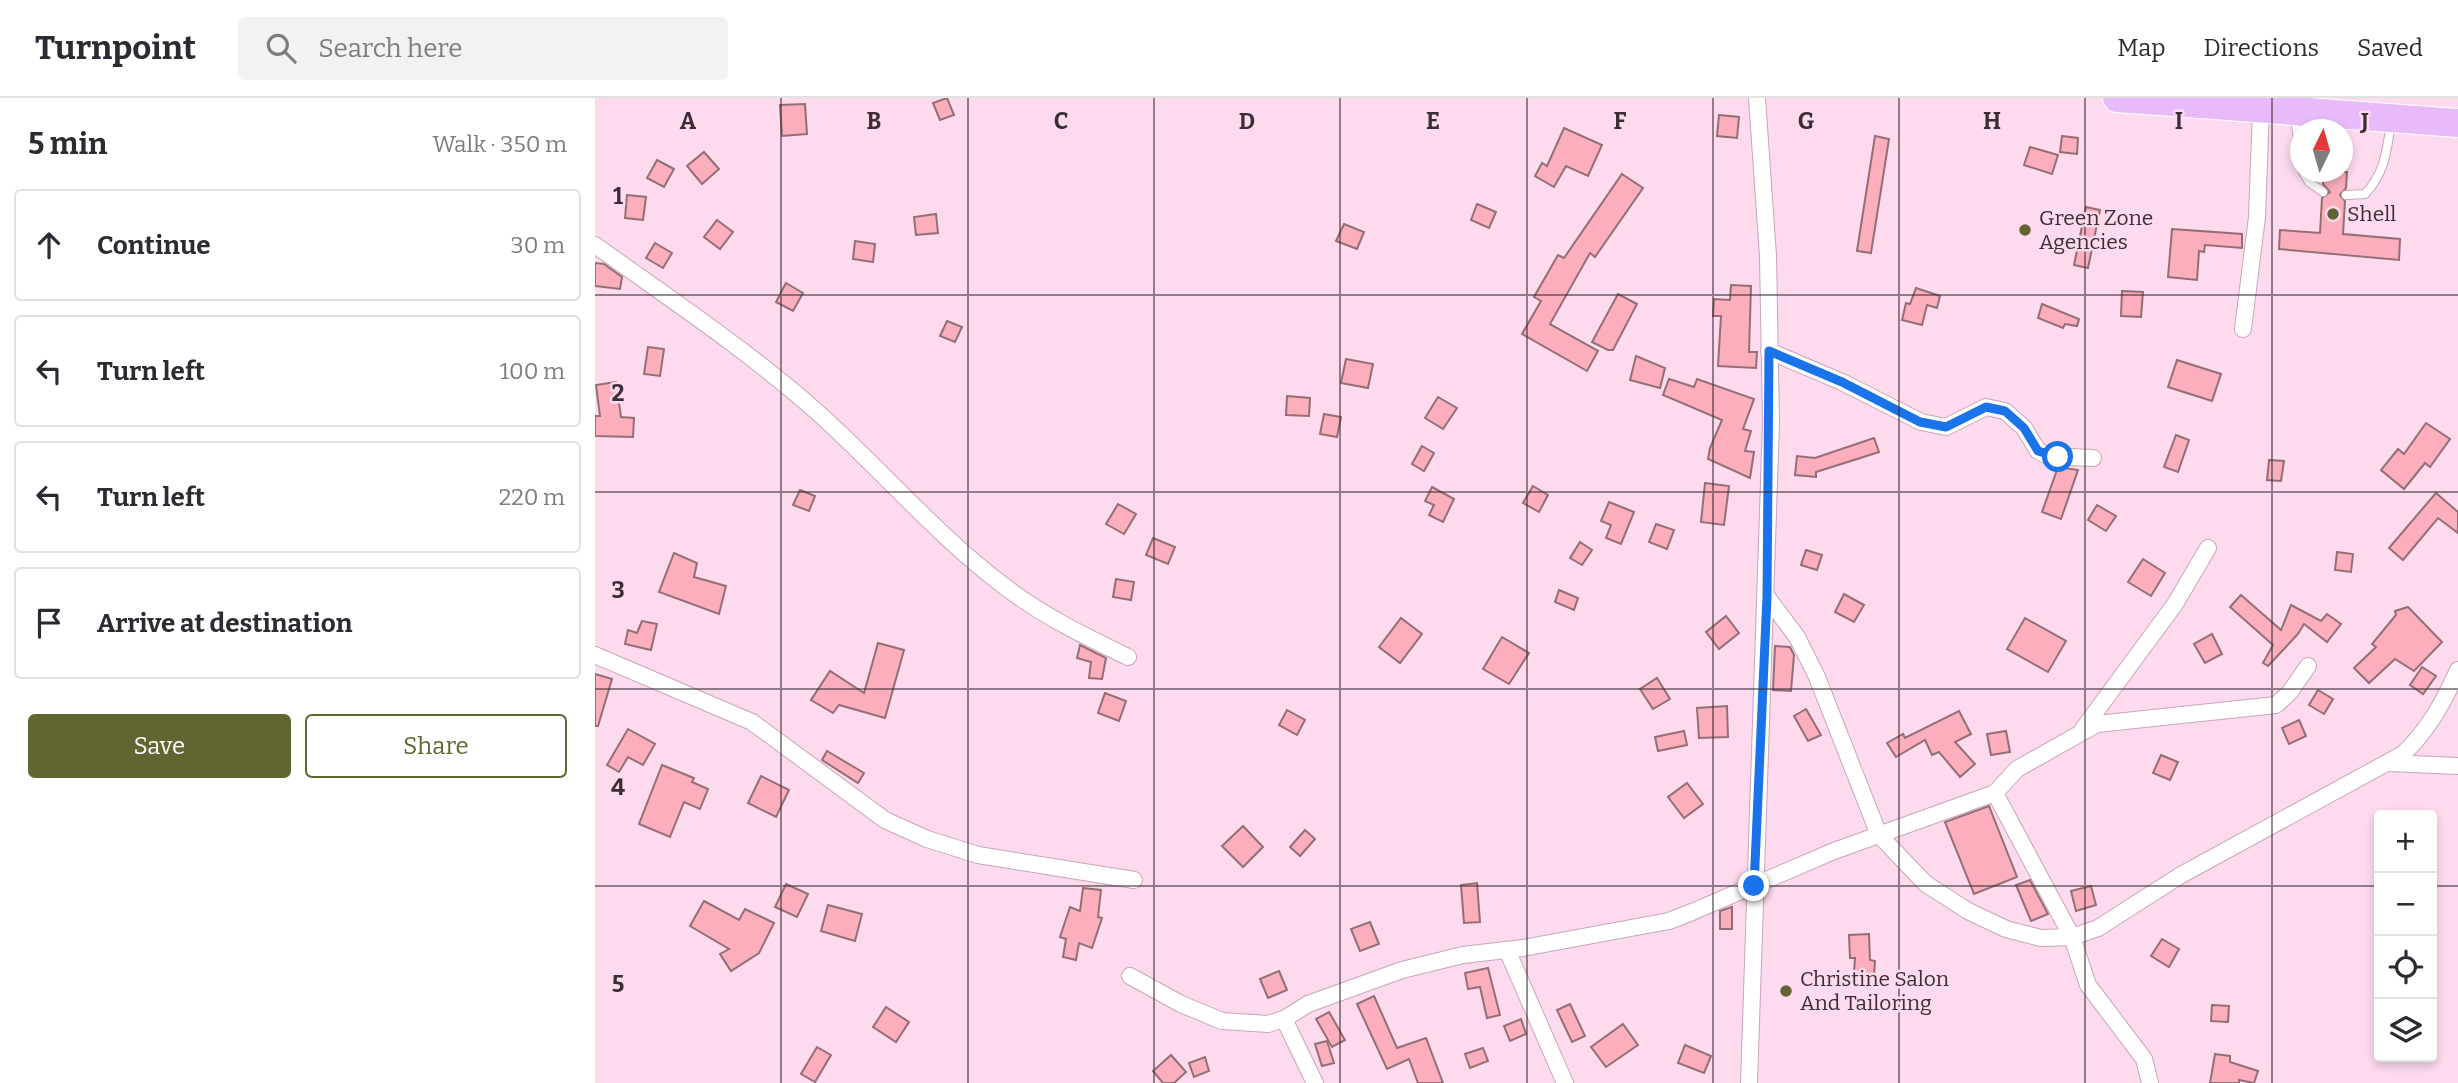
<!DOCTYPE html>
<meta charset="utf-8">
<style>
:root{--surface:#fff;--page:#f2f2f3;--text:#2b2b33;--muted:#7c7c81;--line:#e1e1e2;--accent:#626431}
body{margin:0;font-family:Bitter,serif;background:var(--page);color:var(--text)}
.controls{position:absolute;right:21px;bottom:21px;display:grid;overflow:hidden;border-radius:7px;box-shadow:0 4px 10px #0003}
.controls button{width:63px;height:63px;display:grid;place-items:center;padding:0;border:0;border-bottom:2px solid var(--line);background:var(--surface);color:var(--text);font:35px sans-serif}
.compass{position:absolute;left:1695px;top:21px;width:63px;height:63px;border-radius:50%;background:var(--surface);box-shadow:0 4px 10px #0003;rotate:5deg}
.stop{position:absolute;width:21px;height:21px;margin:-16px;border:5px solid #1a73e8;border-radius:50%;background:#fff}
.stop.end{background:#1a73e8;border-color:#fff;box-shadow:0 2px 7px #0008}
.list{margin:0;padding:0;list-style:none}
h2{display:flex;justify-content:space-between;align-items:center;height:91px;margin:0;padding:0 28px;font-size:30px}
h2 small{font-size:23px;font-weight:400;color:var(--muted)}
.list li{display:grid;grid-template-columns:46px 1fr auto;gap:21px;align-items:center;box-sizing:border-box;height:112px;margin:0 14px 14px;padding:0 14px;border:2px solid var(--line);border-radius:7px}
.list b{display:block;font-size:26px;white-space:nowrap}
.list em{font-size:23px;font-style:normal;color:var(--muted)}
.actions{display:flex;gap:14px;padding:21px 28px}
.actions a{flex:1;padding:16px 0;border:2px solid var(--accent);border-radius:7px;text-align:center;font-size:24px;color:var(--accent)}
.actions .main{background:var(--accent);color:#fff}
.icon{flex:none;width:38px;height:38px;fill:none;stroke:currentColor;stroke-width:2;stroke-linecap:round;stroke-linejoin:round}
.map{position:relative;flex:none;width:1863px;height:985px;overflow:hidden}
header{display:flex;align-items:center;gap:42px;box-sizing:border-box;height:98px;padding:0 35px;background:var(--surface);border-bottom:2px solid var(--line)}
header strong{font-size:33px}
nav{display:flex;gap:38px;margin-inline-start:auto;font-size:24px}
.search{width:490px;height:63px;background:var(--page);display:flex;align-items:center;gap:18px;box-sizing:border-box;padding:0 24px;border-radius:7px;color:var(--muted);font-size:26px}
main{display:flex}
aside{flex:1;background:var(--surface)}
.map>svg:first-child{display:block}
.building{fill:#fcaebc;stroke:#936f75;stroke-width:2}
.lines{fill:none;stroke-linecap:round;stroke-linejoin:round}
.lane-casing{stroke:#c7a6b9;stroke-width:10}
.street-casing{stroke:#c7a6b9;stroke-width:18}
.highway-casing{stroke:#fff;stroke-width:30}
.lane{stroke:#fff;stroke-width:8}
.street{stroke:#fff;stroke-width:16}
.highway{stroke:#e9bafa;stroke-width:28}
.route{stroke:#1a73e8;stroke-width:9}
.grid{fill:none;stroke:#3a2d35;stroke-width:2;stroke-opacity:0.55}
.poi-dot{fill:#626431;stroke:#fddaee;stroke-width:2.5}
.labels{text-anchor:middle;stroke-width:5;stroke-linejoin:round;paint-order:stroke}
.poi-label{font-size:21px;fill:#3a2d35;stroke:#fddaee;text-anchor:start}
.grid-label{font-size:23px;text-anchor:middle;font-weight:bold;fill:#3a2d35;stroke:#fddaee;stroke-width:5;stroke-linejoin:round;paint-order:stroke}
</style>
<header>
<strong>Turnpoint</strong>
<div class="search"><svg class="icon" aria-label="search" viewBox="0 0 24 24"><circle cx="10" cy="10" r="6"/><path d="M15 15l6 6"/></svg>Search here</div>
<nav><a>Map</a><a>Directions</a><a>Saved</a></nav>
</header>
<main>
<aside>
<h2>5 min<small>Walk · 350 m</small></h2>
<ul class="list">
<li><svg class="icon" aria-label="ahead" viewBox="0 0 24 24"><path d="M12 20V5M6 11l6-6 6 6"/></svg><div><b>Continue</b></div><em>30 m</em></li>
<li><svg class="icon" aria-label="left" viewBox="0 0 24 24"><path d="M17 20v-9H6M10 6l-5 5 5 5"/></svg><div><b>Turn left</b></div><em>100 m</em></li>
<li><svg class="icon" aria-label="left" viewBox="0 0 24 24"><path d="M17 20v-9H6M10 6l-5 5 5 5"/></svg><div><b>Turn left</b></div><em>220 m</em></li>
<li><svg class="icon" aria-label="arrive" viewBox="0 0 24 24"><path d="M6 21V4h12l-3 4 3 4H6"/></svg><div><b>Arrive at destination</b></div></li>
</ul>
<div class="actions"><a class="main">Save</a><a>Share</a></div>
</aside>
<div class="map">
<svg width="1863" height="985" viewBox="0 0 1863 985">
<rect width="100%" height="100%" fill="#fddaee"/>
<g class="building">
<polygon points="352,0 359,17 345,22 338,5"/>
<polygon points="210,6 212,36 187,38 185,7"/>
<polygon points="1124,17 1144,19 1142,40 1122,38"/>
<polygon points="969,30 1007,47 993,78 971,68 959,89 940,78 947,65 952,68"/>
<polygon points="1280,38 1294,41 1276,155 1262,153"/>
<polygon points="1467,38 1483,40 1482,56 1465,54"/>
<polygon points="1435,49 1463,57 1457,76 1429,67"/>
<polygon points="109,54 124,71 107,86 92,68"/>
<polygon points="62,62 79,71 69,89 52,80"/>
<polygon points="1729,74 1752,74 1751,90 1745,97 1750,103 1748,136 1805,141 1804,162 1684,151 1685,132 1725,135 1727,100 1735,94 1728,86"/>
<polygon points="1027,76 1048,90 1000,159 995,155 955,226 1003,253 992,273 927,236 946,203 939,199 963,157 969,160"/>
<polygon points="32,97 51,99 48,122 30,120"/>
<polygon points="882,106 901,114 894,130 876,122"/>
<polygon points="1491,109 1505,112 1493,170 1479,167"/>
<polygon points="341,116 343,135 321,137 319,119"/>
<polygon points="122,122 138,134 125,151 109,139"/>
<polygon points="749,126 769,134 762,151 741,143"/>
<polygon points="1577,131 1647,136 1647,150 1610,147 1609,154 1604,153 1602,182 1573,179"/>
<polygon points="260,143 280,146 278,164 258,161"/>
<polygon points="60,145 77,155 68,170 51,160"/>
<polygon points="0,165 9,166 27,179 25,191 0,188"/>
<polygon points="191,185 208,195 198,213 181,204"/>
<polygon points="1136,187 1156,188 1154,254 1162,254 1161,270 1123,268 1126,218 1118,218 1119,201 1135,202"/>
<polygon points="1321,190 1345,198 1342,210 1332,207 1327,227 1307,222 1311,205 1315,206"/>
<polygon points="1527,193 1548,194 1546,219 1526,218"/>
<polygon points="1023,196 1042,206 1018,252 1013,252 997,244"/>
<polygon points="1447,206 1484,221 1482,228 1470,226 1468,230 1443,220"/>
<polygon points="352,223 367,229 360,244 345,238"/>
<polygon points="53,249 69,251 65,278 49,276"/>
<polygon points="1041,258 1070,270 1065,290 1035,282"/>
<polygon points="751,261 778,266 773,290 746,285"/>
<polygon points="1582,262 1626,276 1617,303 1573,289"/>
<polygon points="1074,281 1099,289 1102,281 1159,301 1148,331 1156,333 1150,353 1159,354 1155,380 1113,361 1115,350 1127,322 1068,297"/>
<polygon points="21,284 26,319 39,320 38,339 0,338 0,318 5,318 1,287"/>
<polygon points="692,298 715,300 714,318 691,317"/>
<polygon points="843,299 862,310 848,331 830,320"/>
<polygon points="729,316 746,319 742,339 725,336"/>
<polygon points="1831,325 1855,341 1835,369 1830,365 1809,391 1786,372 1803,351 1809,356"/>
<polygon points="1581,337 1594,342 1583,374 1569,369"/>
<polygon points="1279,340 1284,354 1221,374 1221,379 1200,377 1202,358 1220,360"/>
<polygon points="827,348 839,355 829,373 817,366"/>
<polygon points="1674,362 1689,363 1686,383 1672,382"/>
<polygon points="1463,369 1483,372 1466,421 1447,414"/>
<polygon points="1110,385 1134,388 1129,427 1106,424"/>
<polygon points="938,388 953,397 944,414 928,405"/>
<polygon points="837,389 859,401 848,424 834,417 839,407 830,403"/>
<polygon points="205,392 220,398 214,413 198,407"/>
<polygon points="1841,395 1863,414 1863,435 1843,420 1808,462 1794,450"/>
<polygon points="1014,404 1039,414 1026,446 1011,440 1016,427 1006,423"/>
<polygon points="523,406 541,416 529,436 511,426"/>
<polygon points="1502,407 1521,418 1511,433 1493,422"/>
<polygon points="1061,426 1079,432 1072,451 1054,444"/>
<polygon points="558,440 580,449 573,466 551,457"/>
<polygon points="985,444 997,452 987,467 975,460"/>
<polygon points="1211,452 1227,457 1222,472 1206,467"/>
<polygon points="1742,454 1758,456 1756,474 1740,472"/>
<polygon points="79,455 102,465 99,479 131,488 124,516 64,494"/>
<polygon points="1548,461 1570,475 1556,498 1533,484"/>
<polygon points="521,481 539,484 536,502 518,499"/>
<polygon points="964,492 983,500 979,512 960,504"/>
<polygon points="1249,496 1269,507 1259,524 1240,514"/>
<polygon points="1646,497 1686,532 1696,507 1726,523 1732,516 1746,526 1732,544 1709,526 1703,536 1673,568 1668,565 1678,547 1635,509"/>
<polygon points="1813,509 1847,544 1819,573 1800,561 1774,585 1759,570 1781,549 1777,546 1801,517 1800,513"/>
<polygon points="1131,518 1144,535 1124,551 1111,534"/>
<polygon points="806,520 827,536 805,565 784,549"/>
<polygon points="1430,520 1471,543 1453,574 1412,551"/>
<polygon points="47,523 62,526 56,552 30,546 33,532 42,535"/>
<polygon points="1617,536 1627,556 1610,565 1599,546"/>
<polygon points="907,539 934,555 914,586 888,571"/>
<polygon points="283,545 309,552 290,620 244,607 238,615 216,602 235,573 269,595"/>
<polygon points="485,547 511,560 507,581 494,580 496,564 482,560"/>
<polygon points="1180,548 1195,549 1199,557 1196,593 1178,592"/>
<polygon points="1827,569 1841,578 1828,596 1815,587"/>
<polygon points="0,576 17,581 3,628 0,628"/>
<polygon points="1062,580 1075,601 1058,611 1045,591"/>
<polygon points="1723,592 1738,601 1729,616 1714,607"/>
<polygon points="510,595 531,603 524,623 503,615"/>
<polygon points="1132,608 1133,639 1104,640 1102,610"/>
<polygon points="1211,611 1226,637 1213,643 1199,618"/>
<polygon points="692,612 710,622 702,637 684,627"/>
<polygon points="1364,613 1376,636 1360,644 1380,666 1365,679 1344,654 1337,657 1330,642 1301,659 1292,645 1308,636 1310,640"/>
<polygon points="1704,622 1711,638 1694,646 1687,630"/>
<polygon points="33,631 60,646 48,667 33,659 24,674 12,667"/>
<polygon points="1089,633 1092,647 1063,653 1060,639"/>
<polygon points="1411,633 1415,654 1396,657 1392,636"/>
<polygon points="232,653 269,675 263,685 227,662"/>
<polygon points="1566,657 1583,664 1575,682 1558,675"/>
<polygon points="67,667 99,680 97,684 113,691 105,711 89,704 75,739 44,726"/>
<polygon points="166,678 194,692 181,719 153,705"/>
<polygon points="1092,685 1108,706 1089,720 1073,699"/>
<polygon points="1394,708 1422,779 1379,796 1350,724"/>
<polygon points="648,728 668,749 648,769 627,748"/>
<polygon points="710,732 720,741 705,758 695,749"/>
<polygon points="1435,782 1453,816 1436,823 1421,787"/>
<polygon points="882,785 885,824 869,825 866,787"/>
<polygon points="191,786 213,796 202,819 180,809"/>
<polygon points="1496,788 1501,807 1481,813 1476,793"/>
<polygon points="488,790 506,792 503,819 507,820 497,850 484,845 481,862 468,859 471,841 465,839 475,809 485,813"/>
<polygon points="109,803 144,822 150,811 179,825 164,855 136,873 125,856 134,851 95,828"/>
<polygon points="233,807 267,816 260,843 226,833"/>
<polygon points="1137,809 1137,831 1125,831 1125,813"/>
<polygon points="775,824 784,846 765,853 756,831"/>
<polygon points="1274,836 1275,862 1280,863 1279,877 1259,875 1260,860 1255,860 1254,837"/>
<polygon points="1567,841 1584,851 1574,869 1556,858"/>
<polygon points="893,870 905,917 892,920 885,889 873,891 870,875"/>
<polygon points="684,873 692,892 673,900 665,881"/>
<polygon points="779,898 802,950 831,940 848,985 823,985 814,961 792,971 762,906"/>
<polygon points="975,906 990,938 977,944 962,912"/>
<polygon points="1617,907 1634,908 1633,924 1616,923"/>
<polygon points="291,909 314,924 301,944 278,929"/>
<polygon points="734,914 750,942 737,949 721,921"/>
<polygon points="926,921 931,936 915,943 909,928"/>
<polygon points="1028,926 1043,947 1011,969 996,949"/>
<polygon points="732,943 739,965 727,968 720,946"/>
<polygon points="1090,947 1116,958 1109,975 1083,965"/>
<polygon points="222,949 236,957 220,984 206,976"/>
<polygon points="888,950 893,963 875,970 870,956"/>
<polygon points="1620,956 1635,958 1635,964 1663,973 1659,985 1644,982 1644,985 1615,985"/>
<polygon points="576,957 591,974 579,985 568,985 558,973"/>
<polygon points="610,959 614,973 599,979 594,965"/>
</g>
<g class="lines">
<g class="lane-casing">
<g id="lane">
<polyline points="1700,19 1706,65"/>
<polyline points="1708,74 1714,84 1728,94"/>
<path d="M1751 97 1770 96C1790 75 1792 52 1796 24"/>
</g>
</g>
<g class="street-casing">
<g id="street">
<path d="M0 147C75 201 152 252 221 313 286 371 343 439 413 491 450 519 492 539 533 559"/>
<polyline points="1648,231 1662,119 1666,10"/>
<polyline points="1174,253 1247,284 1326,324 1351,329 1391,309 1410,313 1429,330 1443,353 1453,358 1498,360"/>
<path d="M1172 499 1202 539 1222 579 1284 737 1331 786 1373 813 1411 831 1446 840 1477 839 1503 830 1586 777 1808 656C1834 631 1848 605 1863 572"/>
<polyline points="0,557 157,624 290,722 332,741 383,757 539,782"/>
<polyline points="1488,631 1580,506 1613,450"/>
<polyline points="1794,665 1863,668"/>
<polyline points="1400,695 1477,839 1493,887 1549,961 1555,985"/>
<polyline points="912,852 970,985"/>
<polyline points="535,878 586,906 627,923 673,926 689,921 713,906 807,872 868,857 928,850 1074,823 1097,814 1239,753 1400,695 1422,671 1502,626 1681,607 1695,594 1713,568"/>
<polyline points="689,921 720,985"/>
<polyline points="1154,985 1176,324 1173,158 1162,0"/>
</g>
</g>
<g class="highway-casing">
<polyline id="highway" points="1522,0 1863,25"/>
</g>
<use href="#lane" class="lane"/>
<use href="#street" class="street"/>
<use href="#highway" class="highway"/>
</g>
<g class="lines">
<polyline class="route" points="1159,788 1172,499 1174,253 1247,284 1325,324 1351,329 1391,309 1410,313 1429,330 1443,353 1463,359"/>
</g>
<path class="grid" d="M186 0V985M373 0V985M559 0V985M745 0V985M932 0V985M1118 0V985M1304 0V985M1490 0V985M1677 0V985M0 197H1863M0 394H1863M0 591H1863M0 788H1784M1837 788H1863"/>
<g class="poi-dot">
<circle cx="1738" cy="116" r="7"/>
<circle cx="1430" cy="132" r="7"/>
<circle cx="1191" cy="893" r="7"/>
</g>
<g class="labels">
<g class="poi-label">
<text x="1752" y="123">Shell</text>
<text x="1444" y="127">Green Zone<tspan x="1444" dy="24">Agencies</tspan></text>
<text x="1205" y="888">Christine Salon<tspan x="1205" dy="24">And Tailoring</tspan></text>
</g>
</g>
<g class="grid-label">
<text x="93" y="31">A</text>
<text x="279" y="31">B</text>
<text x="466" y="31">C</text>
<text x="652" y="31">D</text>
<text x="838" y="31">E</text>
<text x="1025" y="31">F</text>
<text x="1211" y="31">G</text>
<text x="1397" y="31">H</text>
<text x="1584" y="31">I</text>
<text x="1770" y="31">J</text>
<text x="23" y="106">1</text>
<text x="23" y="303">2</text>
<text x="23" y="500">3</text>
<text x="23" y="697">4</text>
<text x="23" y="894">5</text>
</g>
</svg>
<div class="controls">
<button>+</button>
<button>−</button>
<button><svg class="icon" aria-label="locate" viewBox="0 0 24 24"><circle cx="12" cy="12" r="6"/><path d="M12 2v4M12 18v4M2 12h4M18 12h4"/></svg></button>
<button><svg class="icon" aria-label="layers" viewBox="0 0 24 24"><path d="M12 4l9 5-9 5-9-5zM3 14l9 5 9-5"/></svg></button>
</div>
<svg class="compass" viewBox="-18 -18 36 36"><path d="M0-13l5 13h-10z" fill="#e53935"/><path d="M0 13l5-13h-10z" fill="#7c7c81"/></svg>
<div class="stop" style="left:1463px;top:359px"></div>
<div class="stop end" style="left:1159px;top:788px"></div>
</div>
</main>
